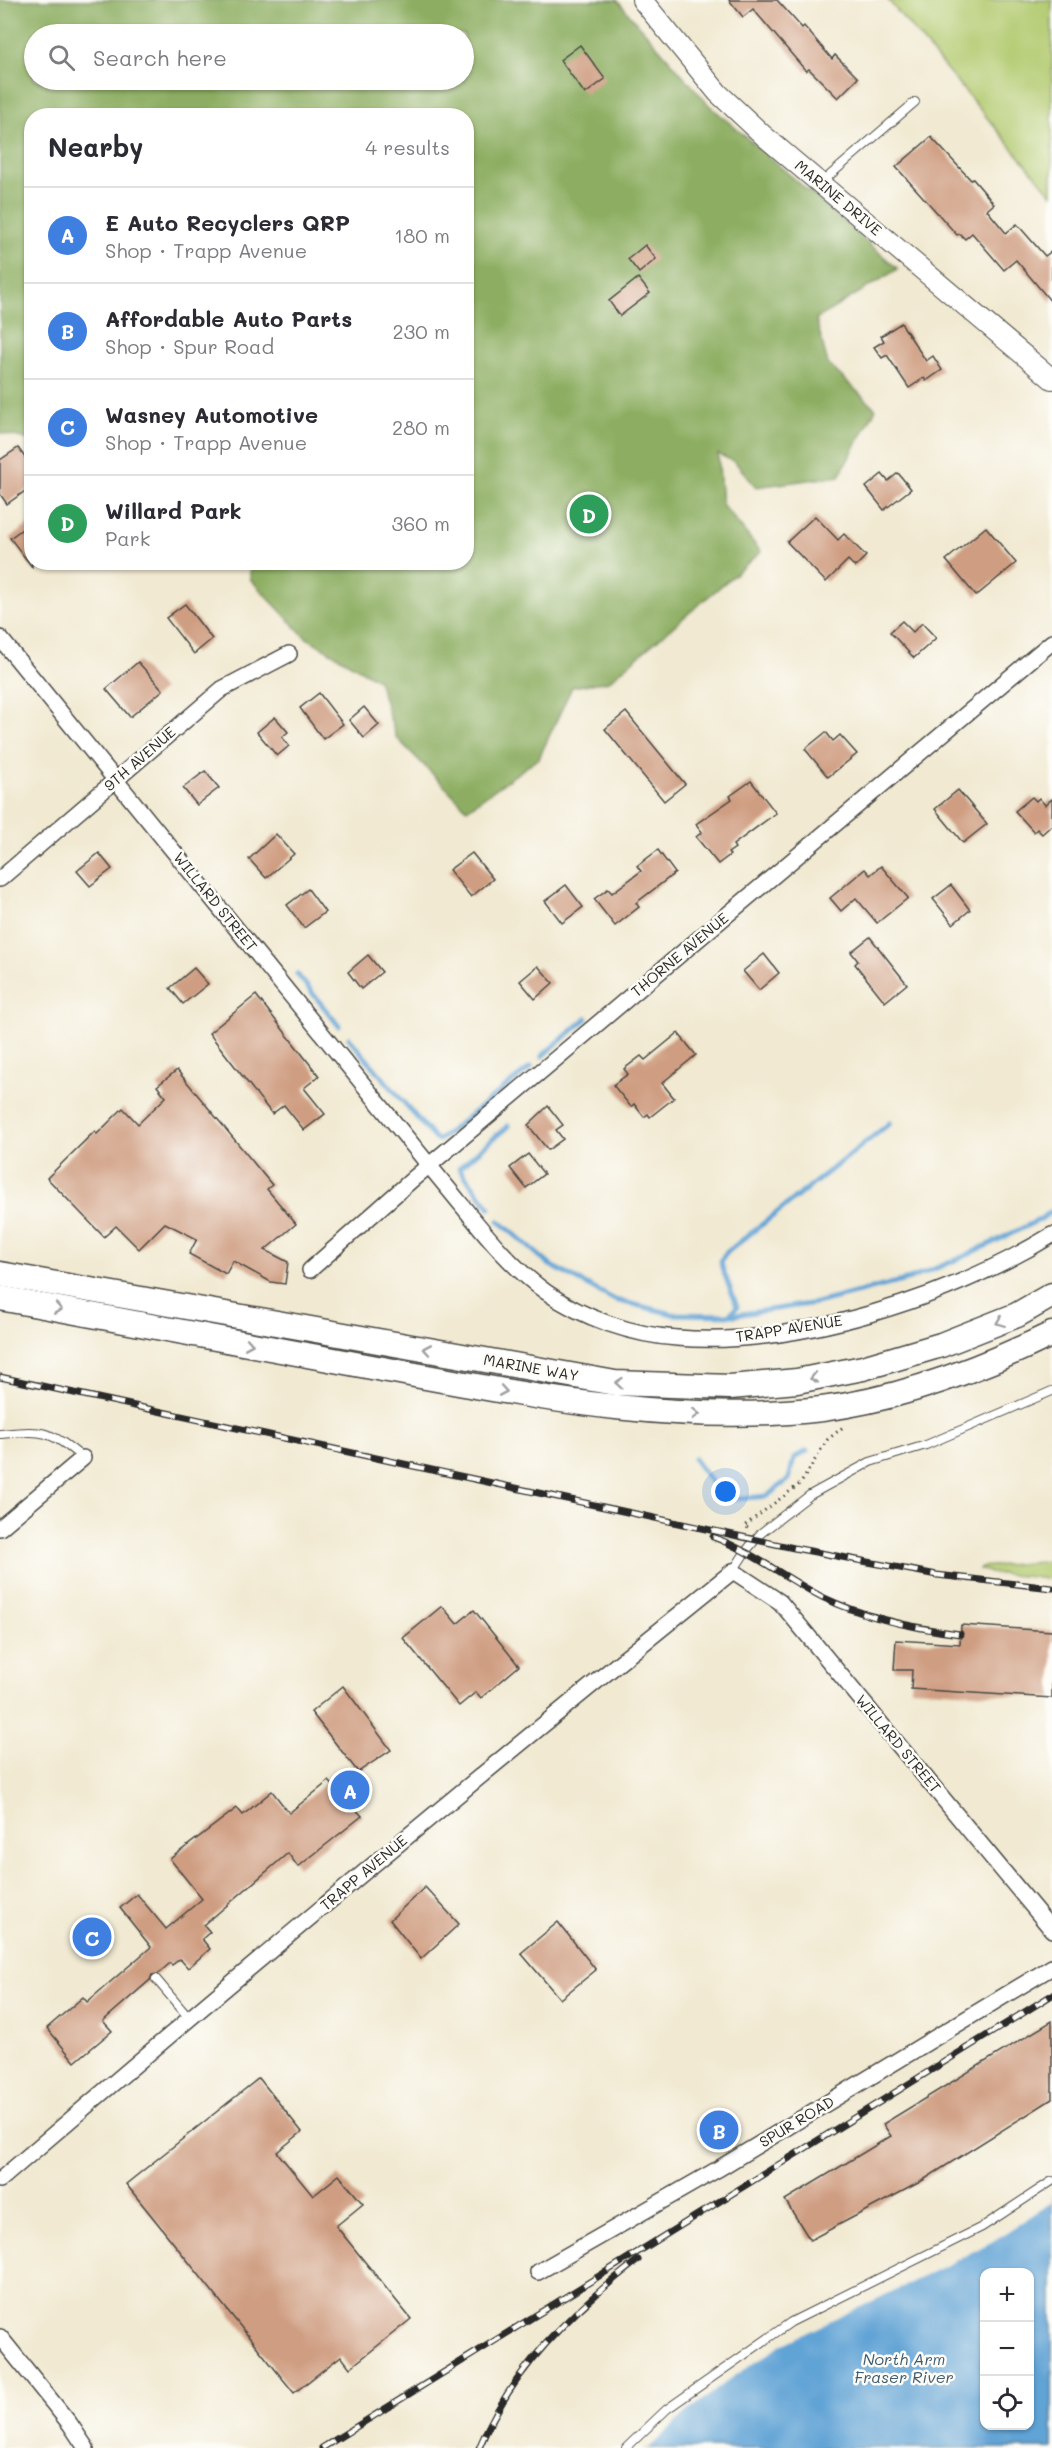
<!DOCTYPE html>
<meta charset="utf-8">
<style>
:root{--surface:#fff;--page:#f7f7f7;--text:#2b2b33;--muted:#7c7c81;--line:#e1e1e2;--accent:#2563eb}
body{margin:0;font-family:Mali,sans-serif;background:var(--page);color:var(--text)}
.controls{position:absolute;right:18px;bottom:18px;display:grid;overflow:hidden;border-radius:12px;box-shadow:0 2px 4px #0004}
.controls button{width:54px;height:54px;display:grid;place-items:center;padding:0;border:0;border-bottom:2px solid var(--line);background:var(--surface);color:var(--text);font:30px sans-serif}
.you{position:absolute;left:726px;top:1492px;width:21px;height:21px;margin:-15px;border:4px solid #fff;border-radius:50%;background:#1a73e8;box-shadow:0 0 0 9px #1a73e833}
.badge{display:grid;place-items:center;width:39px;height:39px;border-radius:50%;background:var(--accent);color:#fff;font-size:20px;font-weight:700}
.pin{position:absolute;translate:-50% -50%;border:3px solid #fff;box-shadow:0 2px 6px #0006}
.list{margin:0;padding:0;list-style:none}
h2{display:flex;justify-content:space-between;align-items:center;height:78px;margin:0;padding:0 24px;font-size:26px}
h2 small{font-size:20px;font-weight:400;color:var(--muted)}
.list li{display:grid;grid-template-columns:39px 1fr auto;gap:18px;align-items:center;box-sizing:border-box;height:96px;padding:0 24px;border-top:2px solid var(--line)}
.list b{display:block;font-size:22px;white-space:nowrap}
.list p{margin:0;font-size:20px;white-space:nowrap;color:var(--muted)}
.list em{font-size:20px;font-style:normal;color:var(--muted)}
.icon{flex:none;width:33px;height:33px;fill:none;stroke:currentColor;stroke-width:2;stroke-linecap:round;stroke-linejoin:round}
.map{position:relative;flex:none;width:1052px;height:2448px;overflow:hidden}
.search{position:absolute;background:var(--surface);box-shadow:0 2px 4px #0004;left:24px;top:24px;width:450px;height:66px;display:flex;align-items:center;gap:15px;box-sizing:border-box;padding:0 21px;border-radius:33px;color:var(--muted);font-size:22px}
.panel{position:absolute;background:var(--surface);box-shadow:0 2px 4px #0004;left:24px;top:108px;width:450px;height:462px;border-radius:24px}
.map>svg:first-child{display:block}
.green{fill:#b2ca6f;stroke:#6e7a4d;stroke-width:1.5}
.forest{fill:#8dae62;stroke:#5c6c46;stroke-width:1.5;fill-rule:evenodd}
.water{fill:#60a3d5;stroke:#466780;stroke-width:1.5;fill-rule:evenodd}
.pier{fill:#f1e9d1}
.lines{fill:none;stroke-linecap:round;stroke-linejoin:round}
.stream{stroke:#60a3d5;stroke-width:5}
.building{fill:#cf9d81}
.service-casing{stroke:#494844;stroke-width:10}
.minor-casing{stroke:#494844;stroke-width:18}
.tertiary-casing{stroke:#494844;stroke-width:22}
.primary-casing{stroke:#494844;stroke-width:27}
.path{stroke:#494844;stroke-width:3;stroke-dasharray:1.5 4.5;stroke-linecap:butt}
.service{stroke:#fff;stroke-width:8}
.minor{stroke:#fff;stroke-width:15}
.tertiary{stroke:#fff;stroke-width:20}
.primary{stroke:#fff;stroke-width:24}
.rail-casing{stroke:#2b2b2b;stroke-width:7}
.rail{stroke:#fdfcf7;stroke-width:4.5;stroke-dasharray:14;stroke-linecap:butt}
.oneway{stroke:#a0a0a0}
.labels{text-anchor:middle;stroke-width:5;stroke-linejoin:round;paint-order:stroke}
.street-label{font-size:15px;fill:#2b2b2b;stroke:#fdfcf7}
.water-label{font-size:16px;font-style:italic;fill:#405b6f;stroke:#fdfcf7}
</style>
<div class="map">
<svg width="1052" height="2448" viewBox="0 0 1052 2448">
<rect width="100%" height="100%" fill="#fdfcf7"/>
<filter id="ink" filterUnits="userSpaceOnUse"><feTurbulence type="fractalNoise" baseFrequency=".0167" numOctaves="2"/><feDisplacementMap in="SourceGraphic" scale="12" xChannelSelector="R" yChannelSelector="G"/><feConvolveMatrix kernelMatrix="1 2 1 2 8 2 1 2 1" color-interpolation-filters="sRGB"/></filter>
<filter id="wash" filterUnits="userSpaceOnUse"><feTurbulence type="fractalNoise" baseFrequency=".008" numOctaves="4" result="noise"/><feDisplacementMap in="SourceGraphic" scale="24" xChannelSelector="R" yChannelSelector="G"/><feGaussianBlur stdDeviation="1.35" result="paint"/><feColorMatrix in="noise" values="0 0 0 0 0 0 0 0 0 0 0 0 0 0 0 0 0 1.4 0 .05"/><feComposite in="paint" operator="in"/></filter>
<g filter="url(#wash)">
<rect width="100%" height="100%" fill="#f1e9d1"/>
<g class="green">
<polygon points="888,0 1052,0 1052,195"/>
<polygon points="1052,1561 1052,1579 991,1573 979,1569 981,1567"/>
</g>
<path class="forest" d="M0 0H617L709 105 898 269 816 319 828 364 876 409 839 476 756 487 735 462 718 454 722 504 761 552 609 681 572 687 539 758 467 809 396 737 378 680 305 637 250 579V563L466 562V116H32L31 440 0 433ZM34 34H464V80H34Z"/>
<path class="water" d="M1052 2197V2448H645L676 2419 753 2358 980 2244ZM984 2272H1030V2426H984Z"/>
<polygon class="pier" points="1052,2194 1052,2202 993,2241 951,2263 784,2344 733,2377 686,2413 649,2448 642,2448 674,2417 751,2355 843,2307 978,2242"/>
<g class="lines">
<g class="stream">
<polyline points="297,974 339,1026"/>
<polyline points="349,1038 435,1139 439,1140 531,1067"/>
<polyline points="542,1056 587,1018"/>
<polyline points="490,1208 459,1168 508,1126"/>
<polyline points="499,1221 550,1265 615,1300 673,1314 735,1315 816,1303 910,1279 965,1256 1041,1219 1052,1211"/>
<polyline points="729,1315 737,1307 722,1267 721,1261 726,1253 890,1123"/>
<polyline points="694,1459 724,1500 767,1496 789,1479 794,1458 807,1451"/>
</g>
</g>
<g id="blocks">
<g class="building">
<polygon points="729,0 777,0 802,28 804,26 832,59 835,55 858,78 838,98 809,69 806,71 753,9 743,17"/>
<polygon points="580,45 605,79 585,94 560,60"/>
<polygon points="931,137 971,180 973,179 994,204 987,210 1006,233 1017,224 1045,256 1052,251 1052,303 1016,260 1004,270 972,233 965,239 960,234 957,235 896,167"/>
<polygon points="645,245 656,259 639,273 628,259"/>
<polygon points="638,278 650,293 620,316 609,301"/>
<polygon points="901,323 926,361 933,356 942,370 926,381 924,378 909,388 887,355 882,358 874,347 884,341 881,336"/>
<polygon points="18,448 32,467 32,486 7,504 0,494 0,460"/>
<polygon points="898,473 911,489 884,510 866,487 882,474 888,481"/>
<polygon points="815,516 838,540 844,534 866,556 855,567 848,560 826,582 787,542"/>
<polygon points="32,522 32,567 10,538"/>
<polygon points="986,527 1016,563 976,596 946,560"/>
<polygon points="185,604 212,639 194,654 166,618"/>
<polygon points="902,621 913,632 922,623 936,638 914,658 890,632"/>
<polygon points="138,662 163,690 130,717 106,689"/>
<polygon points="319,693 343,724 323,739 300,708"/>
<polygon points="364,707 379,725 364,738 349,720"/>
<polygon points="626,712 685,784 664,801 605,729"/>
<polygon points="275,717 288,732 282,737 289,746 277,756 257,732"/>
<polygon points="826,732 833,741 840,735 857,754 828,777 805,749"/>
<polygon points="205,771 219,788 197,805 183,788"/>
<polygon points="751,781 776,813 733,845 735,848 728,853 730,855 718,864 696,837 702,832 696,824 732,799 730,796"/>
<polygon points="958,790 987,824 963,843 935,809"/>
<polygon points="1032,797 1036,801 1039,798 1045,805 1052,799 1052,825 1042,834 1037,829 1034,832 1015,811"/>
<polygon points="276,834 294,854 266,878 249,859"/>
<polygon points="658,850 675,873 636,903 639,907 615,926 594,899 608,889 612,893 641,871 637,866"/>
<polygon points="99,853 112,869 90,886 77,871"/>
<polygon points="472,853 493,879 471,897 449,870"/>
<polygon points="881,866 908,898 877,923 856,898 841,911 830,898 865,869 870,875"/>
<polygon points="566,885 583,907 562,923 545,901"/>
<polygon points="951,885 970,910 953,924 933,899"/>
<polygon points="308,889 325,912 304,928 287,905"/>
<polygon points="870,937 907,984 885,1002 855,964 858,961 851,952"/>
<polygon points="764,954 779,973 759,990 743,971"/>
<polygon points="368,955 382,972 361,989 348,972"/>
<polygon points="538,966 553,983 535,999 520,981"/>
<polygon points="194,968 208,984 183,1004 170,988"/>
<polygon points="256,995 319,1076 304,1088 325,1114 304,1130 284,1105 272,1114 209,1033"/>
<polygon points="678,1033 696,1055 662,1083 674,1098 650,1117 648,1114 644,1117 634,1104 631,1107 613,1085 628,1074 624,1069 641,1056 645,1060"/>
<polygon points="177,1070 272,1185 267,1189 296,1224 265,1250 288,1262 285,1284 271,1282 233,1261 226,1274 189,1254 197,1239 165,1223 139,1249 116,1226 104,1237 47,1178 95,1131 97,1134 123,1108 138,1124 166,1097 157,1086"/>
<polygon points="548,1106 563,1125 556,1130 563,1139 548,1150 528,1125"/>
<polygon points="528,1154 544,1174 526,1188 510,1168"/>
<polygon points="442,1606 457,1624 474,1610 519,1666 481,1698 476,1692 459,1706 403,1638"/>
<polygon points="961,1625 1052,1631 1052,1698 911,1689 912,1670 894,1670 896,1640 960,1644"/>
<polygon points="343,1686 391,1750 358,1772 311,1712"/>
<polygon points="329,1781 362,1816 298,1867 288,1853 204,1925 210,1932 202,1939 210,1949 188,1968 180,1959 172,1965 170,1963 158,1974 152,1975 150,1980 103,2021 112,2031 75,2062 47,2028 83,1997 87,2002 151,1947 120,1908 137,1894 166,1929 202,1899 170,1859 237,1808 243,1815 272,1791 289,1813"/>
<polygon points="425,1887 459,1924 421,1959 390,1920"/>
<polygon points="558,1922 596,1970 560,1999 521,1953"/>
<polygon points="1052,2021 1052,2099 920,2182 810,2240 785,2200 891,2136 883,2124"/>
<polygon points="259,2078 302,2132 277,2152 313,2196 339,2175 363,2204 336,2226 411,2319 350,2368 341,2356 294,2393 126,2184"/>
</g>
</g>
</g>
<g filter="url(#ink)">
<use href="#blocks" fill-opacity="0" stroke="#494844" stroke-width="1.5"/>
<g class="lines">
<g class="service-casing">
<g id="service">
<polyline points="822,182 915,102"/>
<path d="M0 1434C45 1430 47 1429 83 1458"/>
<polyline points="733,1571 746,1551 761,1533 810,1495 870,1462 926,1445 1052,1391"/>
<polyline points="156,1979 189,2018"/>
<polyline points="626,2448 667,2409 791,2322 982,2227 1052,2181"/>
</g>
</g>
<g class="minor-casing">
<g id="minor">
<path d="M0 638 441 1180C473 1218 505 1263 546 1292 583 1318 632 1335 677 1338 796 1348 951 1297 1052 1235"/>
<polyline points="0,879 222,689 289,654"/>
<polyline points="310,1270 414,1178 1052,642"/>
<polyline points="0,1528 83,1458"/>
<path d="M0 2180C241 1973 485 1770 733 1571L780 1602 1052 1930"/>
<polyline points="538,2272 718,2169 1052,1967"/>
<polyline points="0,2337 70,2424 86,2448"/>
</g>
</g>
<g class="tertiary-casing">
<polyline id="tertiary" points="642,0 718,93 764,136 1052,379"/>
</g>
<g class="primary-casing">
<g id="primary">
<polyline points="0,1274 615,1383 730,1387 797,1381 863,1368 941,1345 1017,1315 1052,1295"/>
<path d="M0 1298C126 1321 252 1344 377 1368 526 1395 670 1426 822 1409 902 1399 980 1369 1052 1334"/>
</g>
</g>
<polyline class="path" points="748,1528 744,1526 801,1483 827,1440 843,1427"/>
<use href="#service" class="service"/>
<use href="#minor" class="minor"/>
<use href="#tertiary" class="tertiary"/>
<use href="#primary" class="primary"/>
<g class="rail-casing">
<g id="rail">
<polyline points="0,1377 794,1548 937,1575 1052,1588"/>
<path d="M713 1537C753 1552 785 1578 822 1597 866 1618 912 1628 960 1634"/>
<polyline points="322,2448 1052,1995"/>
<path d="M479 2448C511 2370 572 2311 638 2260"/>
</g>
</g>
<use href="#rail" class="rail"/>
</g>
<defs><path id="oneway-chevron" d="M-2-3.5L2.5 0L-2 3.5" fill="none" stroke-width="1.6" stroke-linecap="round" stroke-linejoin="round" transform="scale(1.5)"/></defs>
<g class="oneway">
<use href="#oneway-chevron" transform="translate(58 1309) rotate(10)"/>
<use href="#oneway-chevron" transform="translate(1000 1322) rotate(158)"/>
<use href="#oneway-chevron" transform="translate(249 1344) rotate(10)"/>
<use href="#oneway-chevron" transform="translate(427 1349) rotate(-170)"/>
<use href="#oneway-chevron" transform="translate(814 1378) rotate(169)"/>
<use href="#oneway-chevron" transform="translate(619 1383) rotate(-175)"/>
<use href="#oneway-chevron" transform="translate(503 1391) rotate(10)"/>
<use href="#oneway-chevron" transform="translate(696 1414) rotate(2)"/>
</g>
</g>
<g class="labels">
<g class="street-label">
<text transform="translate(838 198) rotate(40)" y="5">MARINE DRIVE</text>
<text transform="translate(140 759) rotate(-41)" y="5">9TH AVENUE</text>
<text transform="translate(215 902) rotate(51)" y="5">WILLARD STREET</text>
<text transform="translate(680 955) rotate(-40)" y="5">THORNE AVENUE</text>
<text transform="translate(789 1329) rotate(-9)" y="5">TRAPP AVENUE</text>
<text transform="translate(531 1368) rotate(10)" y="5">MARINE WAY</text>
<text transform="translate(898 1744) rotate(50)" y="5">WILLARD STREET</text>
<text transform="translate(364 1873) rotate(-40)" y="5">TRAPP AVENUE</text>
<text transform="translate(797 2122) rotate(-31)" y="5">SPUR ROAD</text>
</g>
<g class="water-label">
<text x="904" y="2365">North Arm<tspan x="904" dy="18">Fraser River</tspan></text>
</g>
</g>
</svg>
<div class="controls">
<button>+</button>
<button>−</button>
<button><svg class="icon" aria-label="locate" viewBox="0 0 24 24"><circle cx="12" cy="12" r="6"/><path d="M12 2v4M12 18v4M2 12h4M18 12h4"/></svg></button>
</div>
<div class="you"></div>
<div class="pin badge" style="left:350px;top:1790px;background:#3f7fe0">A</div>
<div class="pin badge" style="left:719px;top:2130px;background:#3f7fe0">B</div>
<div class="pin badge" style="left:92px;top:1937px;background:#3f7fe0">C</div>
<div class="pin badge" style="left:589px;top:514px;background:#2e9e5b">D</div>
<div class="search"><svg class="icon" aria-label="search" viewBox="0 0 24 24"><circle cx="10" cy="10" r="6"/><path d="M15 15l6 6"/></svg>Search here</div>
<section class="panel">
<h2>Nearby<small>4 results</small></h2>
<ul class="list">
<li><span class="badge" style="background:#3f7fe0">A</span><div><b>E Auto Recyclers QRP</b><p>Shop · Trapp Avenue</p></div><em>180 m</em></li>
<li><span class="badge" style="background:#3f7fe0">B</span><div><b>Affordable Auto Parts</b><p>Shop · Spur Road</p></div><em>230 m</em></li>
<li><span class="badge" style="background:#3f7fe0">C</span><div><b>Wasney Automotive</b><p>Shop · Trapp Avenue</p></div><em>280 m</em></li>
<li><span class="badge" style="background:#2e9e5b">D</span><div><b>Willard Park</b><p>Park</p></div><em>360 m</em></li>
</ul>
</section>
</div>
